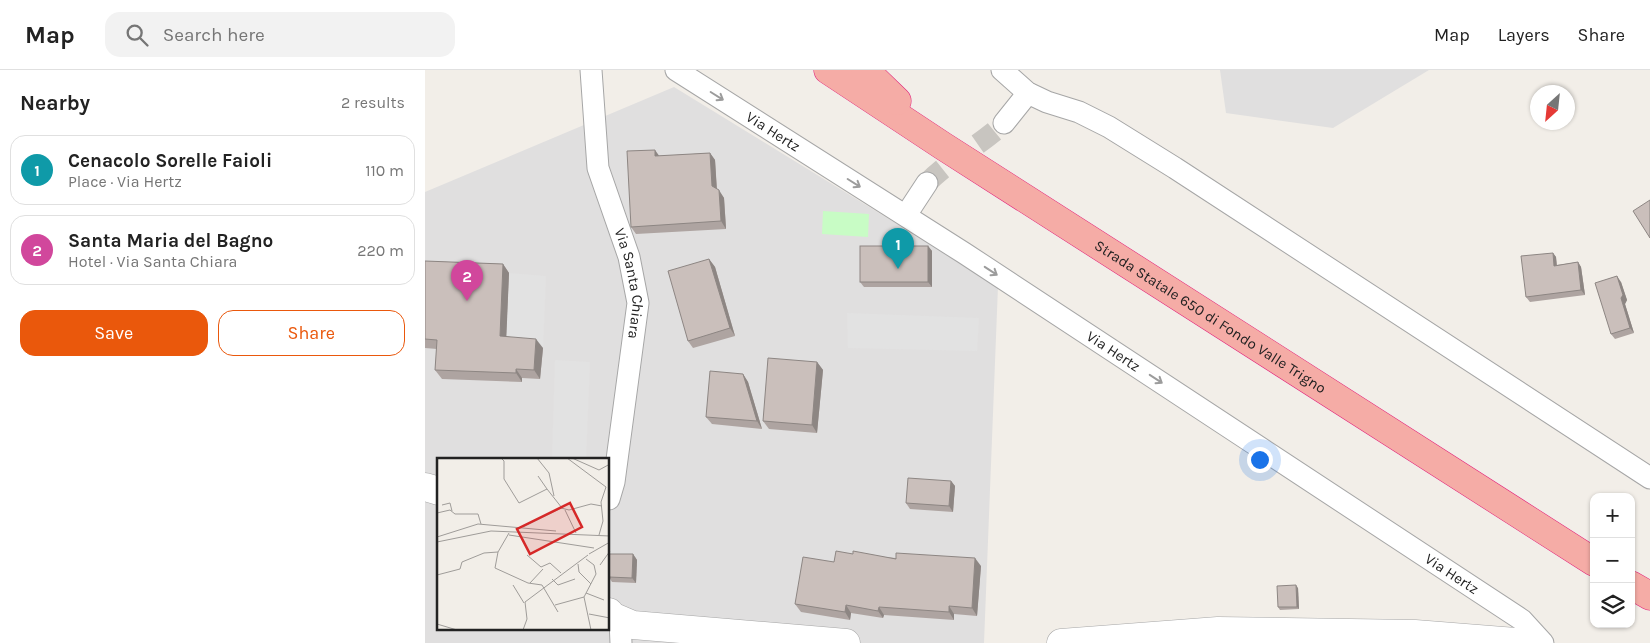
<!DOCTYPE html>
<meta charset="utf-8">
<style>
:root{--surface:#fff;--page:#f2f2f2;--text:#222;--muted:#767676;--line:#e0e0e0;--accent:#ea580c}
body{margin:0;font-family:Karla,sans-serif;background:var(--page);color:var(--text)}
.controls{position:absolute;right:15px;bottom:15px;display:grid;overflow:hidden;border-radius:10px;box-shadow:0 1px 4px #0004}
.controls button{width:45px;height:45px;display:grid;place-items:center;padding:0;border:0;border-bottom:1px solid var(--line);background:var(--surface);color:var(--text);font:25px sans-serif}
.compass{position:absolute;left:1105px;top:15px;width:45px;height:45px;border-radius:50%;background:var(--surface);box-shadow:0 1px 4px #0004;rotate:207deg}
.you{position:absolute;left:834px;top:389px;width:18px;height:18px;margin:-12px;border:4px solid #fff;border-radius:50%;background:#1a73e8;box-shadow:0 0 0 8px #1a73e833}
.badge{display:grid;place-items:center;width:32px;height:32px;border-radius:50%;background:var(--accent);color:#fff;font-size:16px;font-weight:700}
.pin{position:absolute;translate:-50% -41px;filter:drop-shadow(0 1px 2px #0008)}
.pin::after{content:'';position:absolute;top:26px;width:18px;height:15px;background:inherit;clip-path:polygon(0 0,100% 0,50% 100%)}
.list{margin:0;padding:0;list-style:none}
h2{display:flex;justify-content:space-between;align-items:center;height:65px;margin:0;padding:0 20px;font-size:21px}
h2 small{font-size:16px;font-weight:400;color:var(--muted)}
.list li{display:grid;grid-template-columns:32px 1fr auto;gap:15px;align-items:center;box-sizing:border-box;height:70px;margin:0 10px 10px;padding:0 10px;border:1px solid var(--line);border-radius:15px}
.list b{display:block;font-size:19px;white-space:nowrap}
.list p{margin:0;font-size:16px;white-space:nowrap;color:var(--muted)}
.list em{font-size:16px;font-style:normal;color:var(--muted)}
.actions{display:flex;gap:10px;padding:15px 20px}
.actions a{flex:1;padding:11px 0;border:1px solid var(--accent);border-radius:15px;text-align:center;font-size:18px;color:var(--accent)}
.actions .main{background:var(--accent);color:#fff}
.icon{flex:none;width:28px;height:28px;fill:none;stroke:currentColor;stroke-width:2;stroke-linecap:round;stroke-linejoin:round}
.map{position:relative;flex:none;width:1225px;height:573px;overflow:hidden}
header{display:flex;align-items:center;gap:30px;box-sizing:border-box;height:70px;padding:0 25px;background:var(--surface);border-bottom:1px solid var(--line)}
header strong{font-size:24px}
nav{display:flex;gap:28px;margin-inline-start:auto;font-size:18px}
.search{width:350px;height:45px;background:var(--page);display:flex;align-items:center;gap:12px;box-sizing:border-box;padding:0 18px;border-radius:15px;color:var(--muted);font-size:19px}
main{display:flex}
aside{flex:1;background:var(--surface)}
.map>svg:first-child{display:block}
.residential{fill:#e0dfdf;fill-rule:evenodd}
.park{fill:#c8fcc5}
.parking{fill:#e2e2e2}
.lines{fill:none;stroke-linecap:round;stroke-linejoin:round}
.minor-tunnel{stroke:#c8c5c0;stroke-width:21;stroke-dasharray:21 11;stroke-linecap:butt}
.minor-casing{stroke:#a6a6a6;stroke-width:23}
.tertiary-casing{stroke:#a6a6a6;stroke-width:29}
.trunk-casing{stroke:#e2237c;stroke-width:29}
.minor{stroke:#fff;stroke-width:21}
.tertiary{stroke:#fff;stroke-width:28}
.trunk{stroke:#f5aca6;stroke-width:28}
.wall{fill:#aea4a1}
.shaded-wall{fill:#8d8683}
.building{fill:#cabfbb;stroke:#8d8683}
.oneway{stroke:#9c9c9c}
.labels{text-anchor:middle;stroke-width:5;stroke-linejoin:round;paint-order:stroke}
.street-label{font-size:15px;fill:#222;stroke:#fff}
.inset-road{fill:none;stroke:#9f9c99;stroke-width:1}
.view{fill:#d62828;fill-opacity:0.15;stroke:#d62828;stroke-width:2.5}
.inset-edge{fill:none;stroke:#222;stroke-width:2.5}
</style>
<header>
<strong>Map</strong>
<div class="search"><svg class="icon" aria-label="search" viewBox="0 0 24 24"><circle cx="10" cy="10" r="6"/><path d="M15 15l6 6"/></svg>Search here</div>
<nav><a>Map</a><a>Layers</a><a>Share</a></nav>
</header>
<main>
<aside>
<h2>Nearby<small>2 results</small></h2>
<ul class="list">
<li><span class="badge" style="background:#0f9aa8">1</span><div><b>Cenacolo Sorelle Faioli</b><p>Place · Via Hertz</p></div><em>110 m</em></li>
<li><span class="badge" style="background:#d1479c">2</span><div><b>Santa Maria del Bagno</b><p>Hotel · Via Santa Chiara</p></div><em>220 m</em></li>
</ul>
<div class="actions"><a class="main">Save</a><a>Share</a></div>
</aside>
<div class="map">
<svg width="1225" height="573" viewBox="0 0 1225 573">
<rect width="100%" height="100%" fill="#f2eee8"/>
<g class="residential">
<polygon points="795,0 1004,0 908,58 801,43"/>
<path d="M249 17 573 216 559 573H0V122ZM14 389H184V559H14Z"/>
</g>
<polygon class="park" points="398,141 444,144 443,167 397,164"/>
<g class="parking">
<polygon points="84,203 121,206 118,278 81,275"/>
<polygon points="422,243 554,248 552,281 423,278"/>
<polygon points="130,290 165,292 161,389 127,389"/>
</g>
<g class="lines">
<path class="minor-tunnel" d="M502 113C525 89 555 76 579 53"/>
<g class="minor-casing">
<g id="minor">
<path id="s1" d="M166 0 173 98 204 187 213 233 189 412 184 429"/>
<path id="s2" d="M251 0 539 183 1097 550 1118 573"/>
<polyline points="577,0 603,23 622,32 654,42 684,57 750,98 1225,408"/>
<polyline points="579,53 603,23"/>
<polyline points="481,145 502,113"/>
<polyline points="195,550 196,573"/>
</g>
</g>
<g class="tertiary-casing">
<g id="tertiary">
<polyline points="0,417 14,421"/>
<polyline points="184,542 187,546 208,555 421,573"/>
<polyline points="636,573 793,561 990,564 1103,573"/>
</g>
</g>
<g class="trunk-casing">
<g id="trunk">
<path id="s3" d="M403 0 518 76 1169 492"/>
<polyline points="440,0 472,31"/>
<polyline points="1206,515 1225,526"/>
</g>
</g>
<use href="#minor" class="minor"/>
<use href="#tertiary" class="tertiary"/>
<use href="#trunk" class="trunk"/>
</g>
<g class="wall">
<polygon points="285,83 290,90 292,119 299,128 301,159 211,164 206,157 234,86"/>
<polygon points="503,176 507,181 507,217 439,217 435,212"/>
<polygon points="1128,183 1131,187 1132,195 1153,192 1156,197 1160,225 1105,232 1101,227"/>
<polygon points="284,189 290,197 310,266 268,278 263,271"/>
<polygon points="0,191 78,194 84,203 81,266 118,278 115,309 97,308 97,312 17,309 10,300 12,279 0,278"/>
<polygon points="1196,212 1202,230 1200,234 1209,263 1190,269 1186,264"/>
<polygon points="392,292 398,300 392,363 344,359 338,351"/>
<polygon points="318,304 323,312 337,359 287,354 281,347"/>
<polygon points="526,411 530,416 528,442 485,439 481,433"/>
<polygon points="208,484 212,490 211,513 187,512 184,507"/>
<polygon points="428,484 556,496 552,546 529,544 529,550 459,545 458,548 426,543 425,550 376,542 370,534 409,492"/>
<polygon points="873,518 874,539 855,540 853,537"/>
</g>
<g class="shaded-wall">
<polygon points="230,80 235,87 230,86"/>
<polygon points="285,83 290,90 292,123 287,116"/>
<polygon points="294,120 299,128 301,159 296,151"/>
<polygon points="503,176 507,181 507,217 503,212"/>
<polygon points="1128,183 1131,187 1132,201 1129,196"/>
<polygon points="284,189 290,197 310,266 305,258"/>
<polygon points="1153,192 1156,197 1160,225 1156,220"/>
<polygon points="78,194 84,203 81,275 75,266"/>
<polygon points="1192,206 1196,212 1202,230 1200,234 1209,263 1205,258 1196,228"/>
<polygon points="111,269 118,278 115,309 109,300"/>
<polygon points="392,292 398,300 392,363 387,355"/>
<polygon points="91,299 97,308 97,312 91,303"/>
<polygon points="318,304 323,312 337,359 332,351"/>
<polygon points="526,411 530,416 528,442 524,436"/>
<polygon points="208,484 212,490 211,513 207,508"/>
<polygon points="550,488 556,496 552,546 547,538"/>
<polygon points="871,515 873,518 874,539 872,537"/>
<polygon points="421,535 426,543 425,550 420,542"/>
<polygon points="524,536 529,544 529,550 524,542"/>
<polygon points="454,537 459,545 458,548 453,541"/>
</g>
<g class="building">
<polygon points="230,80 230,86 285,83 287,116 294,120 296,151 206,157 202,81"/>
<polygon points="1225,130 1225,168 1208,141"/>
<rect x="435" y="176" width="68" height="36"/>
<polygon points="1128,183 1129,196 1153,192 1156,220 1101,227 1096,186"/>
<polygon points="284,189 305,258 263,271 243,201"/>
<polygon points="0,191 78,194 75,266 111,269 109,300 91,299 91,303 10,300 12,270 0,269"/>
<polygon points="1192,206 1198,225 1196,228 1205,258 1186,264 1170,213"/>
<polygon points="343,288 392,292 387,355 338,351"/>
<polygon points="285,301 318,304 332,351 281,347"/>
<polygon points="483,408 526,411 524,436 481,433"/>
<polygon points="411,481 428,484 428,481 471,489 471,483 550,488 547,538 524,536 524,542 454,537 453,541 421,535 420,542 370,534 378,487 409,492"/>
<polygon points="184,484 208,484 207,508 184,507"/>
<polygon points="871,515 872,537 853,537 852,516"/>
</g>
<defs><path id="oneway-shaft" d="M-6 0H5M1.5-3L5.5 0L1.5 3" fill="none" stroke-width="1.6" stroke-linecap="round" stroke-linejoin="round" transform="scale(1.25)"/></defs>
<g class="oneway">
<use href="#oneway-shaft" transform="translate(292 26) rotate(32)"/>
<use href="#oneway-shaft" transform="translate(429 113) rotate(32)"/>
<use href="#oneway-shaft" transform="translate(566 201) rotate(33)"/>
<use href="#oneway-shaft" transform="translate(731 309) rotate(33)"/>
</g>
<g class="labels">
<g class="street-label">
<text dy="5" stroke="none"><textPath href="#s2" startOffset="115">Via Hertz</textPath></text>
<text dy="5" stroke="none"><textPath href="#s1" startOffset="219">Via Santa Chiara</textPath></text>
<text dy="5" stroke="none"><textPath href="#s3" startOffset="455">Strada Statale 650 di Fondo Valle Trigno</textPath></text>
<text dy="5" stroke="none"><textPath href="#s2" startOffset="520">Via Hertz</textPath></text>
<text dy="5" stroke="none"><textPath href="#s2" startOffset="925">Via Hertz</textPath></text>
</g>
</g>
<g transform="translate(12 388)">
<rect width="172" height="172" fill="#f2eee8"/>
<path class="inset-road" d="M64 0 67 3V21L82 45 110 31 125 50M100 0 112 15 117 38M130 0 169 29 164 44 166 63 162 77M135 0 162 12 173 6M101 18 110 31M5 47 13 45 15 53M128 52 139 75M0 55 13 52 18 56H41L44 66M86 69 124 50 132 52 154 46 165 48M72 75 61 94 58 110 91 125 105 127 121 154M72 77 157 90M0 79 41 66 119 73M0 84 54 73 173 78M152 96 173 84M90 97 104 109 113 105 124 115M141 106 142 114 154 126M163 107 173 93M0 117 23 111 25 104 47 95 61 94M115 121 121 127 138 121M93 125 106 111M76 127 87 145M149 135 167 142M147 139 159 116 157 107 149 101M147 139 154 172M118 147 147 139M152 156 173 160M0 166 20 172M86 172 90 161 88 144 151 97"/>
<path class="view" d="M133 45 145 69 93 96 80 71Z"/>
<rect width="172" height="172" class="inset-edge"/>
</g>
</svg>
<div class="controls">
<button>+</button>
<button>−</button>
<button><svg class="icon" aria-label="layers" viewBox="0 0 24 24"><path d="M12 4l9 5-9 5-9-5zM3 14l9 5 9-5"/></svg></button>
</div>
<svg class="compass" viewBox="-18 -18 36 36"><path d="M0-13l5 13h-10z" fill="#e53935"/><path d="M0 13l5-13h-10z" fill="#767676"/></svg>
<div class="you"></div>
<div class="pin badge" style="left:473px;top:199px;background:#0f9aa8">1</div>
<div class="pin badge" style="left:42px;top:231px;background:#d1479c">2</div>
</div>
</main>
